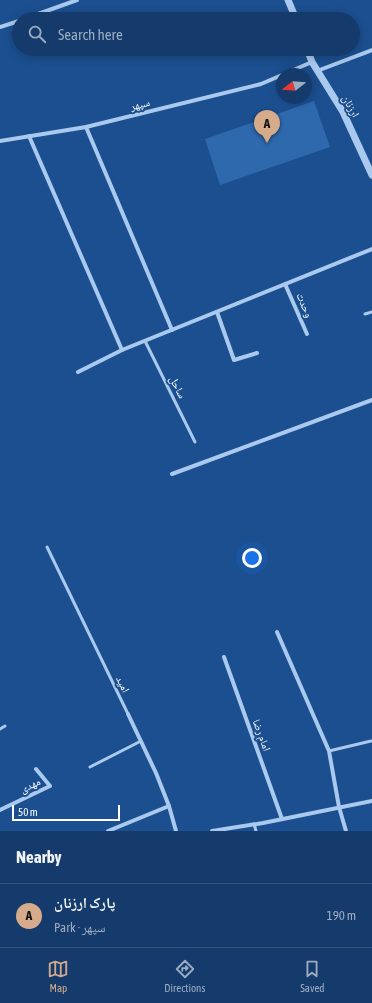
<!DOCTYPE html>
<meta charset="utf-8">
<style>
:root{--surface:#143b6b;--page:#214673;--text:#f1f3f6;--muted:#9dadc1;--line:#33557e;--accent:#d6ab8b}
body{margin:0;font-family:"Asap Condensed","Noto Naskh Arabic",sans-serif;background:var(--page);color:var(--text)}
.compass{position:absolute;left:276px;top:68px;width:36px;height:36px;border-radius:50%;background:var(--surface);box-shadow:0 2px 10px #0003;rotate:253deg}
.scale{position:absolute;left:12px;bottom:10px;width:108px;box-sizing:border-box;padding-left:4px;border:2px solid #fff;border-top:0;font-size:11px;line-height:14px;white-space:nowrap;color:#fff;-webkit-text-stroke:3px #1b4f8f;paint-order:stroke}
.you{position:absolute;left:252px;top:558px;width:14px;height:14px;margin:-10px;border:3px solid #fff;border-radius:50%;background:#1a73e8;box-shadow:0 0 0 6px #1a73e833}
.badge{display:grid;place-items:center;width:26px;height:26px;border-radius:50%;background:var(--accent);color:#111;font-size:13px;font-weight:700}
.pin{position:absolute;translate:-50% -33px;filter:drop-shadow(0 1px 2px #0008)}
.pin::after{content:'';position:absolute;top:21px;width:14px;height:12px;background:inherit;clip-path:polygon(0 0,100% 0,50% 100%)}
.list{margin:0;padding:0;list-style:none}
h2{display:flex;justify-content:space-between;align-items:center;height:52px;margin:0;padding:0 16px;font-size:17px}
h2 small{font-size:13px;font-weight:400;color:var(--muted)}
.list li{display:grid;grid-template-columns:26px 1fr auto;gap:12px;align-items:center;box-sizing:border-box;height:64px;padding:0 16px;border-top:1px solid var(--line)}
.list b{display:block;font-size:15px;white-space:nowrap}
.list p{margin:0;font-size:13px;white-space:nowrap;color:var(--muted)}
.list em{font-size:13px;font-style:normal;color:var(--muted)}
.icon{flex:none;width:22px;height:22px;fill:none;stroke:currentColor;stroke-width:2;stroke-linecap:round;stroke-linejoin:round}
.map{position:relative;flex:none;width:372px;height:831px;overflow:hidden}
.search{position:absolute;background:var(--surface);box-shadow:0 2px 10px #0003;left:12px;right:12px;top:12px;height:44px;display:flex;align-items:center;gap:10px;box-sizing:border-box;padding:0 14px;border-radius:22px;color:var(--muted);font-size:15px}
.sheet{height:116px;background:var(--surface)}
nav{display:flex;justify-content:space-around;align-items:center;box-sizing:border-box;height:56px;border-top:1px solid var(--line);background:var(--surface);font-size:11px;color:var(--muted)}
nav a{display:grid;justify-items:center;gap:2px}
nav .on{color:var(--accent)}
.map>svg:first-child{display:block}
.green{fill:#2e69ad}
.lines{fill:none;stroke-linecap:round;stroke-linejoin:round}
.service{stroke:#a9c9ee;stroke-width:3}
.minor{stroke:#a9c9ee;stroke-width:4}
.tertiary{stroke:#a9c9ee;stroke-width:7}
.labels{text-anchor:middle;stroke-width:4;stroke-linejoin:round;paint-order:stroke}
.street-label{font-size:11px;fill:#fff;stroke:#1b4f8f}
</style>
<div class="map">
<svg width="372" height="831" viewBox="0 0 372 831">
<rect width="100%" height="100%" fill="#1b4f8f"/>
<polygon class="green" points="314,101 330,147 220,185 205,139"/>
<g class="lines">
<g class="service">
<polyline points="365,314 372,312"/>
<polyline points="145,341 195,442"/>
<polyline points="47,547 128,714"/>
<polyline points="0,729 5,726"/>
<polyline points="329,751 371,741"/>
<polyline points="90,767 141,741"/>
<polyline points="254,824 256,831"/>
</g>
<g class="minor">
<polyline points="24,19 77,0"/>
<polyline points="0,27 19,21"/>
<polyline points="317,71 372,50"/>
<polyline points="284,74 312,62"/>
<polyline points="86,127 172,330"/>
<polyline points="29,136 122,350"/>
<polyline points="0,141 86,127 261,84 282,75"/>
<polyline points="285,284 307,334"/>
<polyline points="217,312 234,360 257,353"/>
<polyline points="78,372 122,350 372,249"/>
<polyline points="172,474 372,400"/>
<polyline points="277,632 329,751 339,807 346,831"/>
<polyline points="224,657 282,819"/>
<polyline points="128,714 156,773 169,806 176,831"/>
<polyline points="0,810 50,786 36,769"/>
<polyline points="108,831 169,806"/>
<polyline points="212,831 263,823 372,801"/>
</g>
<g class="tertiary">
<polyline points="288,0 296,19"/>
<polyline points="307,49 312,62 343,112 372,175"/>
</g>
</g>
<g class="labels">
<g class="street-label">
<text transform="translate(140 104) rotate(-14)" y="4">سپهر</text>
<text transform="translate(351 106) rotate(61)" y="4">ارزنان</text>
<text transform="translate(305 305) rotate(67)" y="4">وحدت</text>
<text transform="translate(178 387) rotate(64)" y="4">ساحل</text>
<text transform="translate(123 684) rotate(64)" y="4">امید</text>
<text transform="translate(262 735) rotate(70)" y="4">امام رضا</text>
<text transform="translate(30 785) rotate(-26)" y="4">مهدی</text>
</g>
</g>
</svg>
<svg class="compass" viewBox="-18 -18 36 36"><path d="M0-13l5 13h-10z" fill="#e53935"/><path d="M0 13l5-13h-10z" fill="#9dadc1"/></svg>
<div class="scale">50 m</div>
<div class="you"></div>
<div class="pin badge" style="left:267px;top:143px">A</div>
<div class="search"><svg class="icon" aria-label="search" viewBox="0 0 24 24"><circle cx="10" cy="10" r="6"/><path d="M15 15l6 6"/></svg>Search here</div>
</div>
<section class="sheet">
<h2>Nearby<small></small></h2>
<ul class="list">
<li><span class="badge">A</span><div><b>پارک ارزنان</b><p>Park · سپهر</p></div><em>190 m</em></li>
</ul>
</section>
<nav>
<a class="on"><svg class="icon" aria-label="map" viewBox="0 0 24 24"><path d="M3 6l6-2 6 2 6-2v14l-6 2-6-2-6 2zM9 4v14M15 6v14"/></svg>Map</a>
<a><svg class="icon" aria-label="directions" viewBox="0 0 24 24"><path d="M12 3l9 9-9 9-9-9zM9 14v-3h6M13 9l2 2-2 2"/></svg>Directions</a>
<a><svg class="icon" aria-label="saved" viewBox="0 0 24 24"><path d="M7 4h10v16l-5-4-5 4z"/></svg>Saved</a>
</nav>
